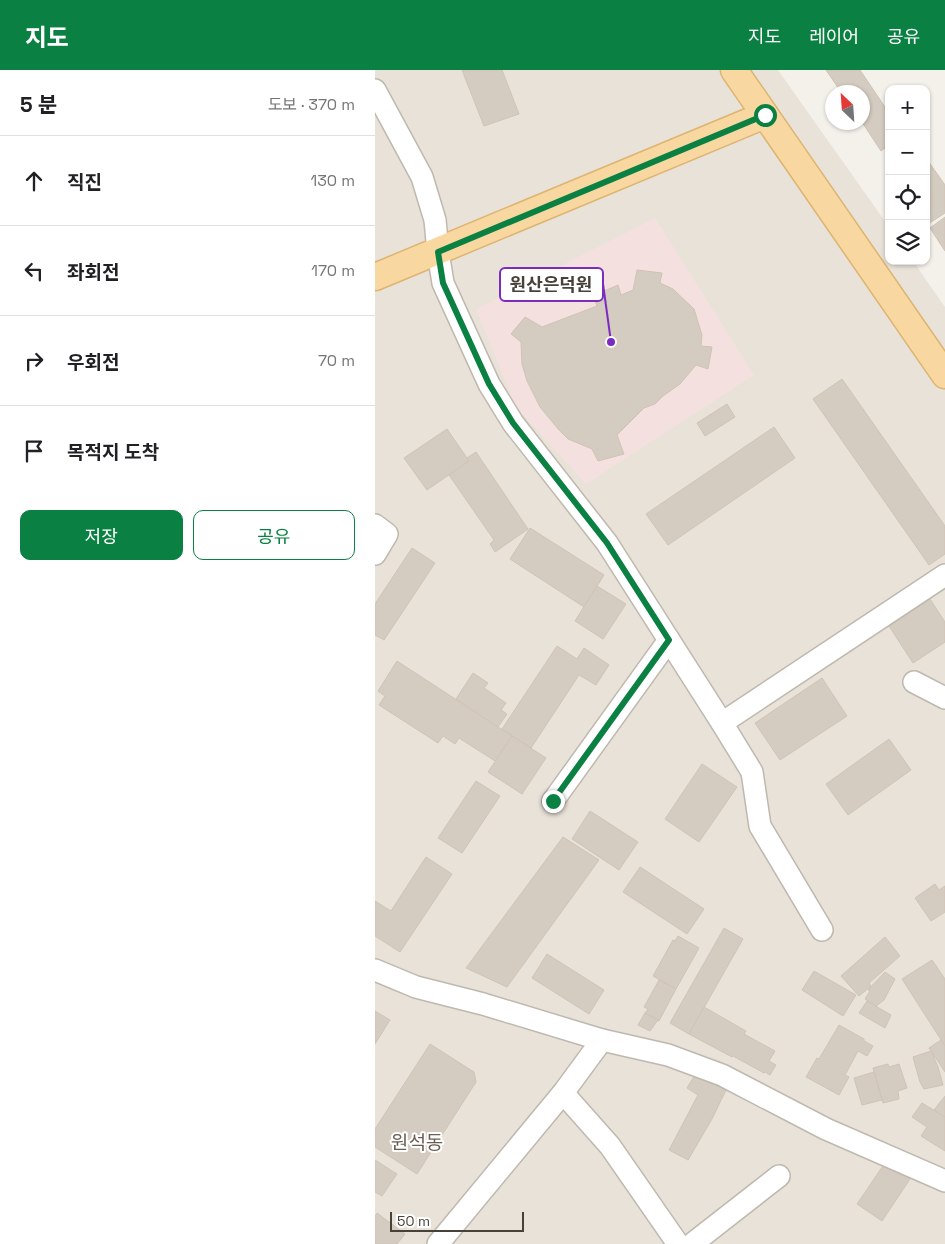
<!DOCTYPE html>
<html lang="ko">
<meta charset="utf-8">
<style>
:root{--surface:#fff;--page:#f2f2f2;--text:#202124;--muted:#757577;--line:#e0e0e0;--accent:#0b8043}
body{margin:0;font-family:"Space Grotesk","Noto Sans KR",sans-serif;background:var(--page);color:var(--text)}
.controls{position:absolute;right:15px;top:15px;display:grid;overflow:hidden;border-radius:10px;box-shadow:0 1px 4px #0004}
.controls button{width:45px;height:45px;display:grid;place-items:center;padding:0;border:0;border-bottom:1px solid var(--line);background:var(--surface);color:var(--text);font:25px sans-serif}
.compass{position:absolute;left:450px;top:15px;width:45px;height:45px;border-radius:50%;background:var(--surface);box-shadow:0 1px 4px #0004;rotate:335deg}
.scale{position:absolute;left:15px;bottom:12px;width:134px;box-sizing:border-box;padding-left:5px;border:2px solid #484139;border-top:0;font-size:14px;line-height:18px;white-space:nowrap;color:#484139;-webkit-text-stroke:4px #fff;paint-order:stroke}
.stop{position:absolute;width:15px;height:15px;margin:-11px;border:4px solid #0b8043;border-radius:50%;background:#fff}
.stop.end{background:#0b8043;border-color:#fff;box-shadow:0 1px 5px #0008}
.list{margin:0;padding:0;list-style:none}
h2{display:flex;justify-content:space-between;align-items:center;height:65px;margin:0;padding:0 20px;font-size:21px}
h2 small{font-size:16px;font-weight:400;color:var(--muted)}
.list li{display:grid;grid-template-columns:32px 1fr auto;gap:15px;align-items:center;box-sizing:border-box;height:90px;padding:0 20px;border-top:1px solid var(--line)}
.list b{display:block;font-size:19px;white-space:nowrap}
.list em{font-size:16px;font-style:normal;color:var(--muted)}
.actions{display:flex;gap:10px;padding:15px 20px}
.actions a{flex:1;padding:11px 0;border:1px solid var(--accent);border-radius:10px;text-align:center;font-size:18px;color:var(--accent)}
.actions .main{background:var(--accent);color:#fff}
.icon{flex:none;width:28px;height:28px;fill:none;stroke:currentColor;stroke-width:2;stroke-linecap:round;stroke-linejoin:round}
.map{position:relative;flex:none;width:570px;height:1174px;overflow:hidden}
header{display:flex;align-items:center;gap:30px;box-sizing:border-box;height:70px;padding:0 25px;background:var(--accent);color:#fff}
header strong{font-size:24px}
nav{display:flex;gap:28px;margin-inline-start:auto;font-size:18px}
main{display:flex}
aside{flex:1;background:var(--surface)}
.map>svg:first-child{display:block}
.residential{fill:#e8e2d9}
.medical{fill:#f4e1df}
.building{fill:#d5ccc1;stroke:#d0c3b4}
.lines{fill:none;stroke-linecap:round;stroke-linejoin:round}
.minor-casing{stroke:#bfb8ae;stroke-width:24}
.major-casing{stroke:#ddb470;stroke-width:29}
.minor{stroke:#fff;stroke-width:21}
.major{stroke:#f8d8a0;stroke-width:26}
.route{stroke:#0b8043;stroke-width:6}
.labels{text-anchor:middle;stroke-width:4;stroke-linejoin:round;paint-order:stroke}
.quarter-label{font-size:19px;fill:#6a5e51;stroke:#fff}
.leader{fill:none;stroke:#7b2cbf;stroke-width:2}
.callout-dot{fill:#7b2cbf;stroke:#fff;stroke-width:2}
.callout{fill:#fff;stroke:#7b2cbf;stroke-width:2}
.callout-label{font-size:18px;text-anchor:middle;font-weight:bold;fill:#484139}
</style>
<header>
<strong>지도</strong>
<nav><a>지도</a><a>레이어</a><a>공유</a></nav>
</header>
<main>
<aside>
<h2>5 분<small>도보 · 370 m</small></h2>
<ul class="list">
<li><svg class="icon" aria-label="ahead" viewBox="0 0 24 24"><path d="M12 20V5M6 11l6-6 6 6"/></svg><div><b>직진</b></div><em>130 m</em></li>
<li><svg class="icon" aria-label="left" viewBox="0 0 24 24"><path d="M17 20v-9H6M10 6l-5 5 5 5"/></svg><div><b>좌회전</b></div><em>170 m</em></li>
<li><svg class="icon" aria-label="right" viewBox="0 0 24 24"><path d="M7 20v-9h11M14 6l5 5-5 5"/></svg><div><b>우회전</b></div><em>70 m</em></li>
<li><svg class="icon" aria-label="arrive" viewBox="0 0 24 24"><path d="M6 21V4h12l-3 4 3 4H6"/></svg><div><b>목적지 도착</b></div></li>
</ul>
<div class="actions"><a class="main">저장</a><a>공유</a></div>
</aside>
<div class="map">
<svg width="570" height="1174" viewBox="0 0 570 1174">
<rect width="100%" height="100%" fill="#f4f1eb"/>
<polygon class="residential" points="0,0 403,0 514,157 514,191 538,191 570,237 570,1174 0,1174"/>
<polygon class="medical" points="280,148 379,305 211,414 141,337 101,239"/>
<g class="building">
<polygon points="87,0 127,0 144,44 109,56"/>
<polygon points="451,0 485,0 514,43 514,75 506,81 487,52 488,52 488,22 466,22"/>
<polygon points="551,88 570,115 570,143 553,154 551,151"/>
<polygon points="570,147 570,181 555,158"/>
<polygon points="262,200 287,203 285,213 298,219 319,239 327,265 326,276 337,277 333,299 321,295 305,314 288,326 280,334 269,338 242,365 249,384 223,391 217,379 193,369 184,360 165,337 152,311 147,294 146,272 136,264 150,247 167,257 222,236 218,226 243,215 246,225 258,220"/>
<polygon points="467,309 570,456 570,484 554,495 438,329"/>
<polygon points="352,334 360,347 330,366 322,353"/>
<polygon points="399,357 420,388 293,475 271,444"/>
<polygon points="72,359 94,391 52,420 29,388"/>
<polygon points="101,382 153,459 120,482 115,474 119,470 74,405 94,391 92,388"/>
<polygon points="155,458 229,505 209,537 135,489"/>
<polygon points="37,478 60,493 9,570 0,565 0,534"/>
<polygon points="222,516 251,534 228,569 200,551"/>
<polygon points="555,529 570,552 570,572 538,593 514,556"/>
<polygon points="182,576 202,589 209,578 234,595 221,615 204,605 156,678 127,659"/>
<polygon points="22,591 137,666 120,691 84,668 80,674 68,666 63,673 4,635 10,626 3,621"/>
<polygon points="98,603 113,613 109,618 131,633 126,640 132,644 123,657 81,629"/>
<polygon points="447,608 472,646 405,690 380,653"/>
<polygon points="137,666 171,688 147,724 113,702"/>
<polygon points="514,669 536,700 473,745 451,714"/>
<polygon points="327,694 362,717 324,772 290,749"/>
<polygon points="101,711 125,726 87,783 63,768"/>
<polygon points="215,741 263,772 244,800 197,769"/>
<polygon points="188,767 224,790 132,917 91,898"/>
<polygon points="51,787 77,804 25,882 0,866 0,831 16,841"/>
<polygon points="265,797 329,839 312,864 248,822"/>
<polygon points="560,814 564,820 570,816 570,842 556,851 540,828"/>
<polygon points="349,858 368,869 314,964 295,953"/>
<polygon points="303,866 324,878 301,919 278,906 298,870 300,871"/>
<polygon points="510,867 525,886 494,913 496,916 484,926 466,906"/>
<polygon points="172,884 229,920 214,944 157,908"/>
<polygon points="557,890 570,909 570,976 527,909"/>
<polygon points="439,901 481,925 468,946 427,920"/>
<polygon points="510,902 520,909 509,930 501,936 490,929 495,921 493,920"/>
<polygon points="284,910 301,919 284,951 270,943 273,939 269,937"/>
<polygon points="492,931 516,945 510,958 484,943"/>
<polygon points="329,937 371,961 369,964 400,981 394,991 401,995 395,1005 390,1002 389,1003 358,986 357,987 314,964"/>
<polygon points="0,941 15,950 0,974"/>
<polygon points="270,943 283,950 275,961 263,955"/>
<polygon points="464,955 489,969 489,971 498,976 492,986 483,981 470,1005 474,1007 464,1025 431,1007 442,988 444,989"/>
<polygon points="566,970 570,976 570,1002 554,978"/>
<polygon points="55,974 99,1002 101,1012 42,1104 0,1077 0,1059"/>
<polygon points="556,981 563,997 568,1015 549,1019 545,1012 538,987"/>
<polygon points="513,994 514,997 524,994 532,1018 523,1021 524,1029 508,1033 498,998"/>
<polygon points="499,1002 507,1030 487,1035 479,1008"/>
<polygon points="320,1005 351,1020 337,1049 313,1090 294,1080 323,1025 312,1018"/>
<polygon points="570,1026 570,1047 559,1040"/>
<polygon points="547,1033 570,1047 570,1081 546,1066 552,1057 537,1047"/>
<polygon points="514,1087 539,1103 507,1151 482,1134"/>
<polygon points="0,1090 22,1104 7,1126 0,1122"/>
<polygon points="2,1143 30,1164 22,1174 0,1174 0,1146"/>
</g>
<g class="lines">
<g class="minor-casing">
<g id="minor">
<polyline points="0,20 47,107 60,150 63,182 68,213 114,314 138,353 232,473 347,653 377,702 385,756 447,860"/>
<polyline points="0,455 12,464 0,484"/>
<polyline points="539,612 570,628"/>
<polyline points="347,653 570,505"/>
<polyline points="178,731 294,570"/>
<polyline points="0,900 41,917 108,934 227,970 293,985 347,1005 451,1059 570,1111"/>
<polyline points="188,1023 235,1076 303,1174"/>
<polyline points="63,1174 188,1023 227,970"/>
<polyline points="317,1174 404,1106"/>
</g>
</g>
<g class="major-casing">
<g id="major">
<polyline points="359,0 570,305"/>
<polyline points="0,207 390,45"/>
</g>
</g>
<use href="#minor" class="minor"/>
<use href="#major" class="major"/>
</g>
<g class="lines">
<polyline class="route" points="178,731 294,570 232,473 138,353 114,314 68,213 63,182 390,45"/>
</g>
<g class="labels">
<g class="quarter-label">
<text x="42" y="1079">원석동</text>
</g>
</g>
<path class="leader" d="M236 272L228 214"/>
<circle class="callout-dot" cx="236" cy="272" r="5"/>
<rect class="callout" x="125" y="198" width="103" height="33" rx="5"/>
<g class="callout-label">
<text x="176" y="221">원산은덕원</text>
</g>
</svg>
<div class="controls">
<button>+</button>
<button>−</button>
<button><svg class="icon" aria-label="locate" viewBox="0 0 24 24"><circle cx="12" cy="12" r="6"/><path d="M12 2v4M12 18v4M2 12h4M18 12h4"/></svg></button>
<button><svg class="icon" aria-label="layers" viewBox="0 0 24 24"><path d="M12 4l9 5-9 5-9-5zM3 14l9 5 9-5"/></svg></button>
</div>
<svg class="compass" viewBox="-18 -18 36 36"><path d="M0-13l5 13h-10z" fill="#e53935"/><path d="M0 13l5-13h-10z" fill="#757577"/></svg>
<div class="scale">50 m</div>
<div class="stop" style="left:390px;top:45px"></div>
<div class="stop end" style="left:178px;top:731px"></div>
</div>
</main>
